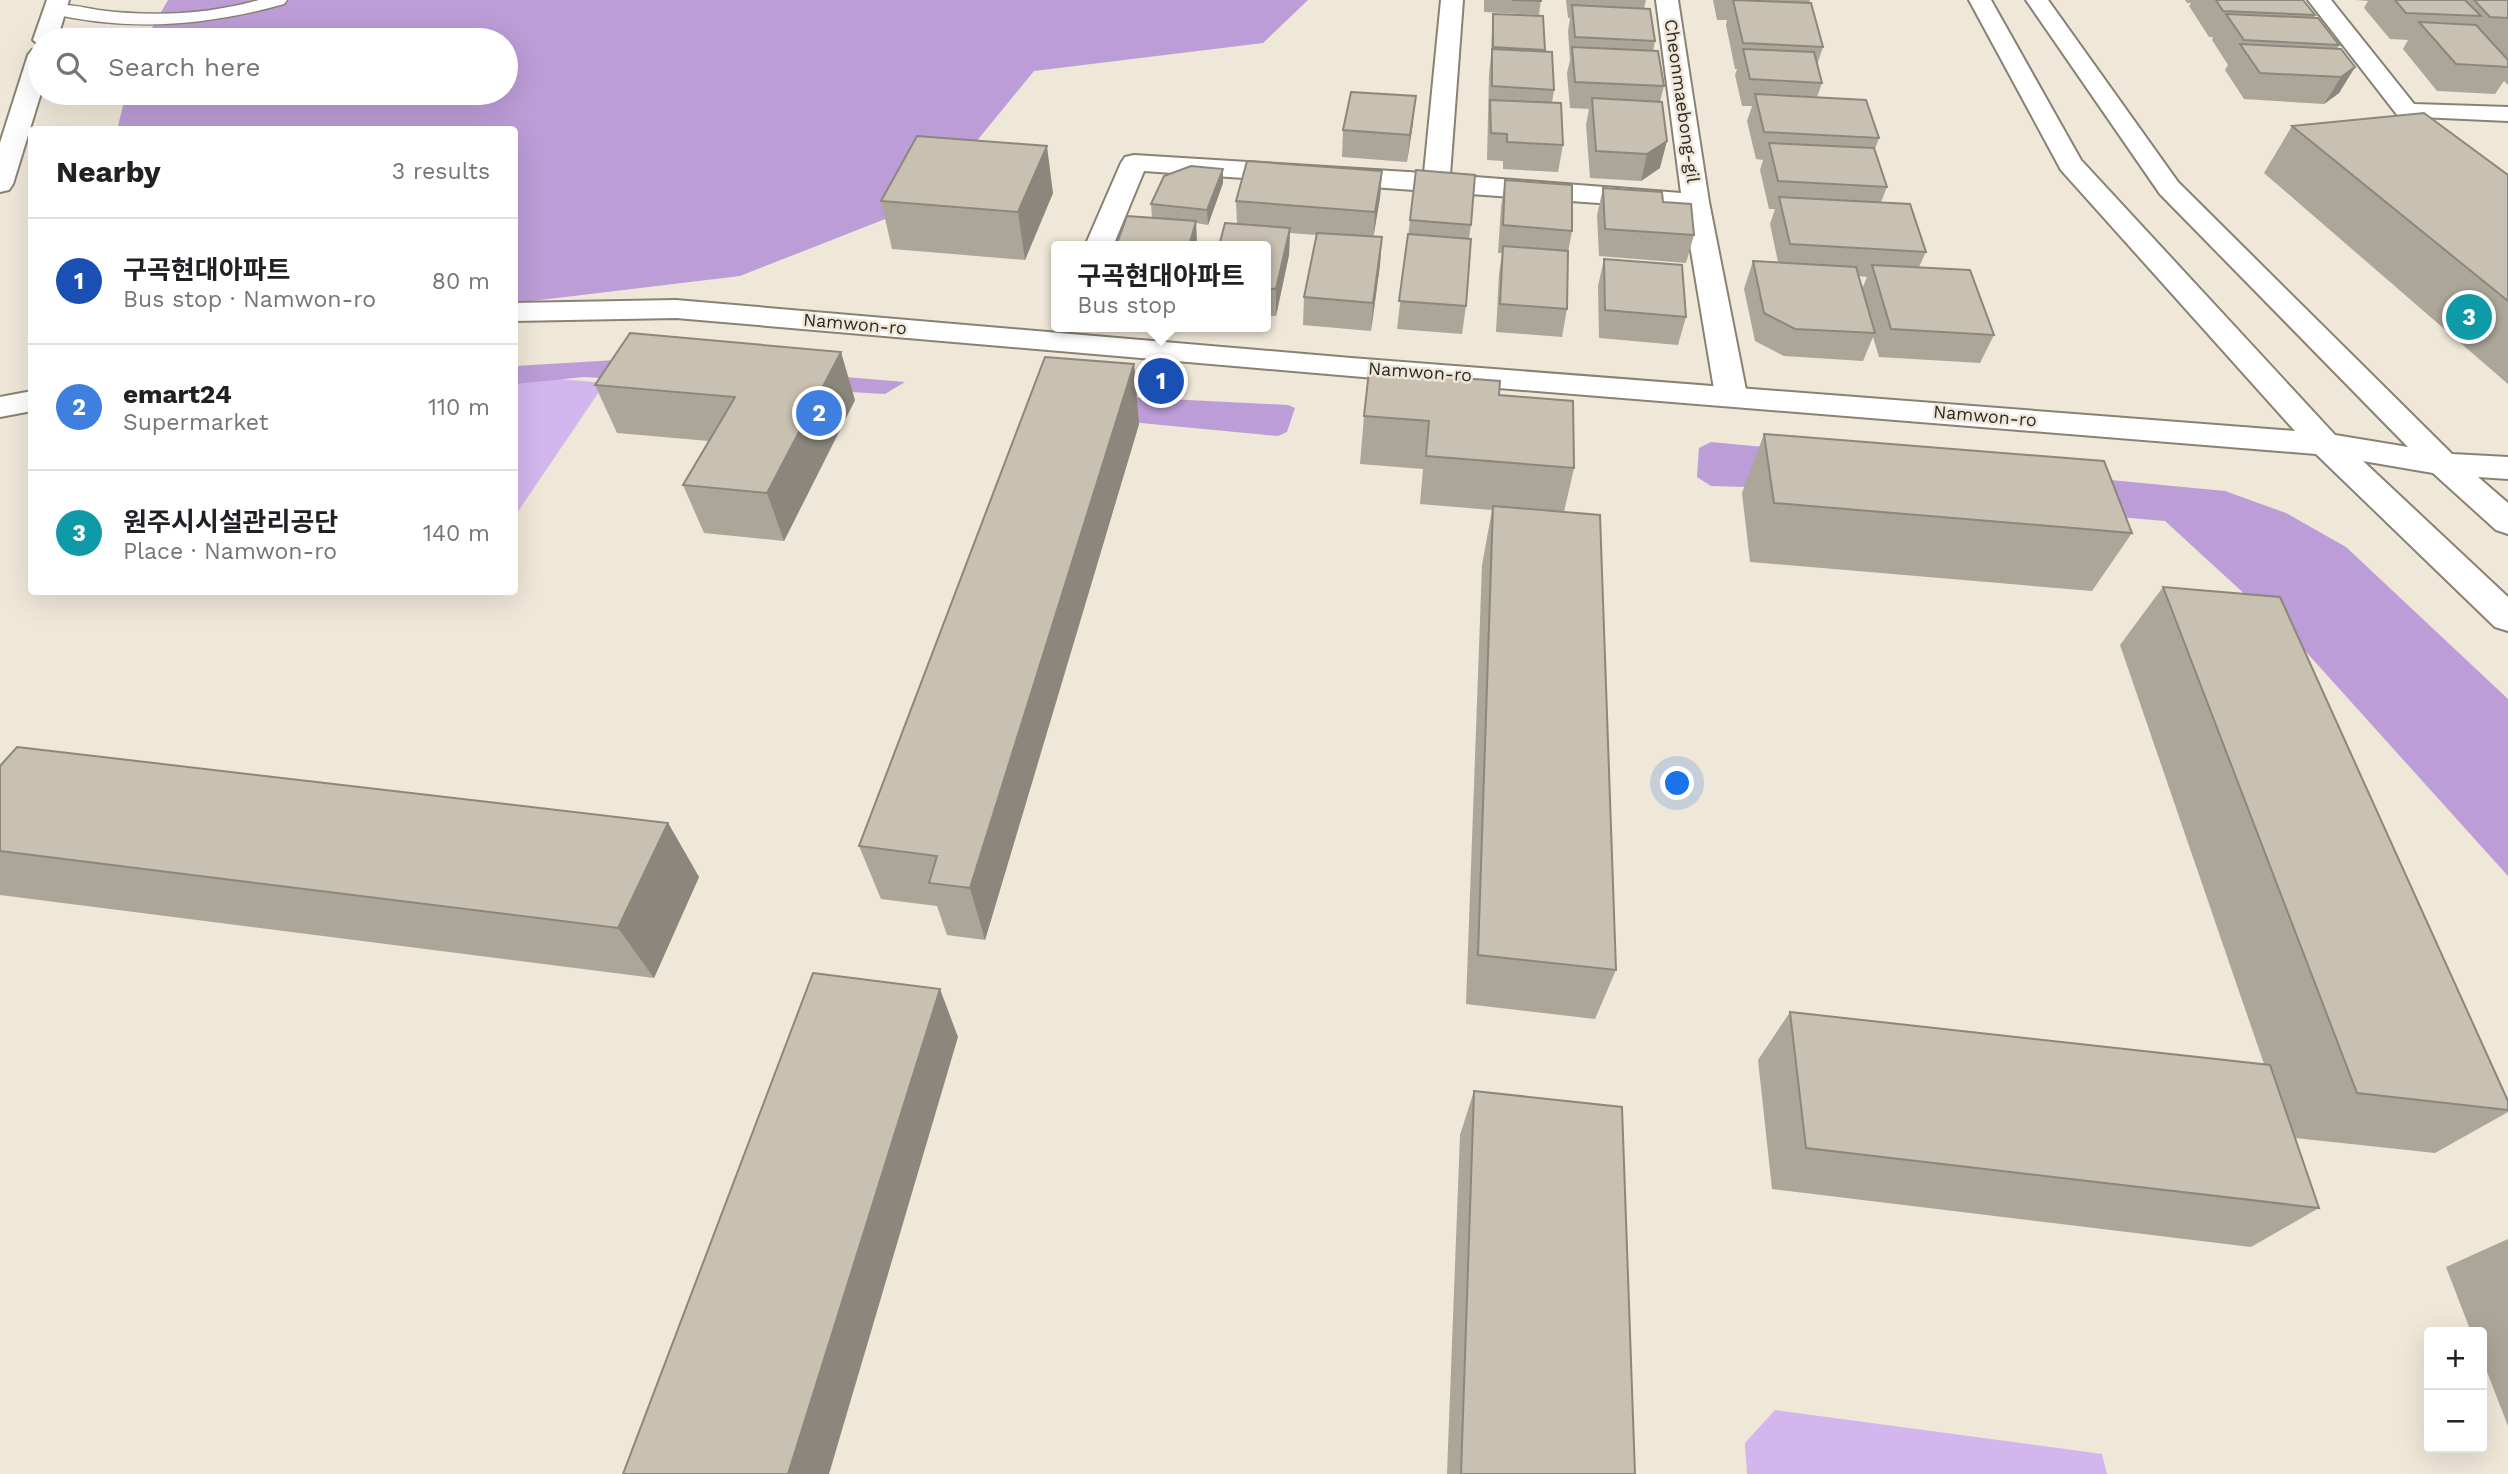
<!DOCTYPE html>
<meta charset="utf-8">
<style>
:root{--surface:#fff;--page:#f6f6f6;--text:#202124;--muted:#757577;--line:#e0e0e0;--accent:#7c3aed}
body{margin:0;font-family:"Work Sans","Noto Sans KR",sans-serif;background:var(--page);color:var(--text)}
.controls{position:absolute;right:21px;bottom:21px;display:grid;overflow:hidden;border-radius:7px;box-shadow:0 7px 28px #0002}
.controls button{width:63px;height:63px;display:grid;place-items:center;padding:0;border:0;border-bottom:2px solid var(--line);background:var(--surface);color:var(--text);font:35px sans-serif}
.you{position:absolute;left:1678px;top:784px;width:24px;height:24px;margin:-18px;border:5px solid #fff;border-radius:50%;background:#1a73e8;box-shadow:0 0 0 10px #1a73e833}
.badge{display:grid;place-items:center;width:46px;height:46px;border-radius:50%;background:var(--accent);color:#fff;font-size:23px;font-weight:700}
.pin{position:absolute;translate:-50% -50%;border:4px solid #fff;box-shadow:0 2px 7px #0006}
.popup{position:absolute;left:1051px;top:241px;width:220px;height:91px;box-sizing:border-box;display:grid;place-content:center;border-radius:7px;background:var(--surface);filter:drop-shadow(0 2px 5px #0005);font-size:23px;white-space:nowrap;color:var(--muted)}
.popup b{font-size:26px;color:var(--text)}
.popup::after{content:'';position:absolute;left:50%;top:100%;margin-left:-14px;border:14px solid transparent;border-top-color:var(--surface)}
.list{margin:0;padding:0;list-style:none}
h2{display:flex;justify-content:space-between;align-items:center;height:91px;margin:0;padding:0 28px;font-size:30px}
h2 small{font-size:23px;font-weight:400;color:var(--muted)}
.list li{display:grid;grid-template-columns:46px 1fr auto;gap:21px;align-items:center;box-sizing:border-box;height:126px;padding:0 28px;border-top:2px solid var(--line)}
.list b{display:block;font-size:26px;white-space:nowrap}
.list p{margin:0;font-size:23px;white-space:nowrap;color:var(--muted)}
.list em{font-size:23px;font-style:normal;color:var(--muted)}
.icon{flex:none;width:38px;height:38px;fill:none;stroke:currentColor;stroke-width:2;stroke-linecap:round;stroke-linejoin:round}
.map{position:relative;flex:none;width:2508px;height:1474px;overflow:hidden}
.search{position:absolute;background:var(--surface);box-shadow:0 7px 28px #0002;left:28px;top:28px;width:490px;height:77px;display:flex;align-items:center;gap:18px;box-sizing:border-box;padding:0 24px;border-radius:38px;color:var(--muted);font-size:26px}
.panel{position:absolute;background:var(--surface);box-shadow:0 7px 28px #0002;left:28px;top:126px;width:490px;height:469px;border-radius:7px}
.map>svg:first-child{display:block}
.green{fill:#d3b6ee}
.forest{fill:#bc9dd7}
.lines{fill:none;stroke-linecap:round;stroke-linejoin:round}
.service-casing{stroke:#898274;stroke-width:3}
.minor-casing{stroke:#898274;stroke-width:4}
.tertiary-casing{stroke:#898274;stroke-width:4}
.service{fill:#fff;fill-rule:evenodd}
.minor{fill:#fff;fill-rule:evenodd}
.tertiary{fill:#fff;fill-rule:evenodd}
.wall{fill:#aca699;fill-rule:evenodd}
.shaded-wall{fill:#8c877d}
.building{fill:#c8c1b2;stroke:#8c877d;stroke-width:2}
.labels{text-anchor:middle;stroke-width:5;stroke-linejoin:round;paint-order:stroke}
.far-street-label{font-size:18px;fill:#2d2a25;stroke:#efe7d8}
</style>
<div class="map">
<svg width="2508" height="1474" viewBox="0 0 2508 1474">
<rect width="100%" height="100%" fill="#efe7d8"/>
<g class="green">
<polygon points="515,375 605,383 515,516"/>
<polygon points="1775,1410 2102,1454 2107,1474 1747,1474 1745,1443"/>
</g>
<g class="forest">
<polygon points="168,0 1308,0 1263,43 1034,71 926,203 740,276 515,303 514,130 117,130 126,93 506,93 506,40 145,40"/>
<polygon points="633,359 905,382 885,394 584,377 515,384 515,366"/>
<polygon points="1048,393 1288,405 1295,408 1287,432 1278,436 1036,413"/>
<polygon points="1711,442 2225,491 2286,513 2346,547 2508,699 2508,876 2298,643 2165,521 1780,488 1711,486 1697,477 1699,448"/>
</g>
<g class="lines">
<g class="service-casing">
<path id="service" d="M259 0H287L284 4C207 26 128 32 49 13L46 9C56 0 84 8 98 10 153 17 206 15 259 0Z"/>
</g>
<g class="minor-casing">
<g id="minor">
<polygon points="1441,0 1463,0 1450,175 1681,193 1656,0 1678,0 1709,202 1747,395 1742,402 1731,405 1720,402 1715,395 1684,209 1144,171 1113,246 1085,246 1121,163 1125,157 1134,155 1424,173"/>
<polygon points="2308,0 2331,0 2414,104 2508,107 2508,121 2398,116"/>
</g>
</g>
<g class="tertiary-casing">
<g id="tertiary">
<polygon points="47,0 69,0 57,40 40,40 40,46 33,40"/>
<polygon points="1969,0 1991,0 2081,160 2335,435 2408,447 2160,194 2026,0 2048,0 2178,182 2452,454 2508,457 2508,479 2478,477 2508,503 2508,534 2496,530 2433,473 2363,461 2508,597 2508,631 2495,627 2316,454 1351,376 676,318 514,321 514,303 676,300 1351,358 2295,431 2061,170"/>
<polygon points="40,48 41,93 13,184 9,190 0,192 0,143 28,55 32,50"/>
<polygon points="32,391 32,411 0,417 0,397"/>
</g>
</g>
<use href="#service" class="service"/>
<use href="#minor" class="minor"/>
<use href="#tertiary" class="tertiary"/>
</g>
<g class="wall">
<polygon points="1484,0 1541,0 1539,15 1484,12"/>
<polygon points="1566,0 1646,0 1644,9 1655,41 1653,51 1664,86 1660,102 1660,168 1641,181 1590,178 1586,125 1589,109 1570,108 1567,73 1570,60 1568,31 1570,18 1568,18"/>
<path d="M1713 0H1810L1809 3 1823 47 1817 65 1822 83 1817 97 1879 138 1875 149 1887 187 1881 202 1926 252 1919 267 1994 335 1980 363 1879 357 1873 337 1863 361 1784 356 1755 341 1744 289 1753 261 1778 262 1770 224 1775 209H1769L1760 170 1763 160 1756 159 1747 121 1752 106H1742L1735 75 1737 69H1735L1726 25 1727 20H1717ZM1859 276 1867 277 1862 289Z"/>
<polygon points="2185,0 2303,0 2315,15 2314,18 2339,45 2337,49 2355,67 2339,93 2324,104 2244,99 2225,70 2228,65 2212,40 2213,37 2209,37 2189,6 2191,3 2187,3"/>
<polygon points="2356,0 2508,0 2508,85 2504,81 2495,94 2437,91 2403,49 2408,40 2390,39 2364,8 2368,1"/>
<polygon points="1493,14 1545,50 1554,90 1552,103 1563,145 1558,172 1503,169 1503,161 1487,160 1489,75 1491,54 1492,27"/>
<polygon points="1413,123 1407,162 1342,157 1343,130"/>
<polygon points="2292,126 2508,175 2508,384 2264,173"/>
<polygon points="1223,169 1223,183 1208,225 1196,223 1197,246 1116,246 1152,218 1151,204"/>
<polygon points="1416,170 1471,225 1469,238 1466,306 1462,334 1397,329"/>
<polygon points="1382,171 1380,198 1373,237 1382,237 1380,265 1371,331 1303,325 1304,297 1317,235 1290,233 1289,255 1276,316 1266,316 1266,246 1237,224 1236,201"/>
<polygon points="1505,180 1572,231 1568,252 1567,309 1562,337 1496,332 1499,274 1502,253 1498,253 1501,207"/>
<polygon points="1603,188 1663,202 1694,235 1686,263 1599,256 1597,215"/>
<polygon points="1053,193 1025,260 892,249 881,201"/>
<polygon points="1604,259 1686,317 1678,345 1599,338 1598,286"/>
<polygon points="1134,364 1139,424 985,940 947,935 937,906 881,899 859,846"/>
<polygon points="595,385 855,400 784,541 704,533 683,485 709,441 617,433"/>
<polygon points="1499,395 1574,468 1564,512 1616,970 1595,1019 1466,1004 1482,565 1492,510 1420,504 1423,469 1360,464 1364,416"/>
<polygon points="1764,434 2132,533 2092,591 1750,562 1742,493"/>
<polygon points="2163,587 2508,1101 2508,1112 2435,1153 2295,1138 2319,1208 2251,1247 1772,1189 1758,1060 1790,1012 2264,1064 2120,645"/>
<polygon points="0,766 668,823 699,877 654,978 0,895"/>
<polygon points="1474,1091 1635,1474 1447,1474 1460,1135"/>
<polygon points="2508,1239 2508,1426 2482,1359 2482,1332 2471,1332 2446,1267"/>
</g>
<g class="shaded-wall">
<polygon points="2355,67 2339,93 2324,104 2341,77"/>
<polygon points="1416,96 1413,123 1407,162 1410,135"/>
<polygon points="1667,141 1660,168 1641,181 1647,154"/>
<polygon points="1047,146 1053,193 1025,260 1018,212"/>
<polygon points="1223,169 1223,183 1208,225 1207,210"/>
<polygon points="1382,171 1380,198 1373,239 1375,212"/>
<polygon points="1196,221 1197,246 1189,246"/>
<polygon points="1290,228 1289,255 1276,316 1276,289"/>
<polygon points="1382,237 1380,265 1371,331 1373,303"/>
<polygon points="841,352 855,400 784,541 767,493"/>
<polygon points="1134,364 1139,424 985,940 970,888"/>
<polygon points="668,823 699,877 654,978 618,928"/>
<polygon points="940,989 958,1037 829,1474 788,1474"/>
</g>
<g class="building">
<polygon points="1512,0 1541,0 1541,1"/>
<polygon points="1733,0 1811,3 1823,47 1743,43"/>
<polygon points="2216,0 2303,0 2315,15 2223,11"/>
<polygon points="2395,0 2465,0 2481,16 2406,13"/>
<polygon points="2474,0 2508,0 2508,18 2490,17"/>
<polygon points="1572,5 1650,9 1655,41 1575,37"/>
<polygon points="1493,14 1543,16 1545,50 1493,47"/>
<polygon points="2226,14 2318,18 2339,45 2244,40"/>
<polygon points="2419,22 2476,25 2508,60 2508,67 2456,64"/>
<polygon points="2240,44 2341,49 2355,67 2341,77 2260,73"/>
<polygon points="1572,47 1658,51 1664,86 1575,82"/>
<polygon points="1492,49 1552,52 1554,90 1492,86"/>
<polygon points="1743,49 1814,52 1822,83 1750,79"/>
<polygon points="1351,92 1416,96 1410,135 1343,130"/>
<polygon points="1755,94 1866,100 1879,138 1764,132"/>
<polygon points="1592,98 1662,102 1667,141 1647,154 1596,151"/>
<polygon points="1490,100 1561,103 1563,145 1507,142 1507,134 1491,133"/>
<polygon points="2424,113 2508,175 2508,301 2292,126"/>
<polygon points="917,136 1047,146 1018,212 881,201"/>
<polygon points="1769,143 1874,148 1887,187 1778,181"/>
<polygon points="1247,161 1382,171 1375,212 1236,201"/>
<polygon points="1191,166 1223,169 1207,210 1151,204 1164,176"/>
<polygon points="1416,170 1475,175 1471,225 1410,220"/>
<polygon points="1505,180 1572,185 1572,231 1503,225"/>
<polygon points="1603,188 1662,192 1663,202 1691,204 1694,235 1605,229"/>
<polygon points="1779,197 1910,204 1926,252 1790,244"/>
<polygon points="1127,216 1196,221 1189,246 1116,246"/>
<polygon points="1225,223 1290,228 1276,289 1266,288 1266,246 1219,246"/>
<polygon points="1317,233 1382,237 1373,303 1304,297"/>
<polygon points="1408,234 1471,239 1466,306 1399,301"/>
<polygon points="1503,246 1568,251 1567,309 1500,304"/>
<polygon points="1604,259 1682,265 1686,317 1605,310"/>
<polygon points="1753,261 1856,267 1875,333 1795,329 1764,313"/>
<polygon points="1872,265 1970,270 1994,335 1891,329"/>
<polygon points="630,333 841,352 767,493 683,485 735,397 595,385"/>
<polygon points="1045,357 1134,364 970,888 929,883 937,856 859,846"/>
<polygon points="1369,371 1500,381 1499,395 1573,401 1574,468 1426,456 1429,421 1364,416"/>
<polygon points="1764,434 2104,461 2132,533 1774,503"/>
<polygon points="1493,506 1600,515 1616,970 1478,955"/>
<polygon points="2163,587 2280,597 2508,1101 2508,1110 2357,1093"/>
<polygon points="17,747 668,823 618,928 0,851 0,766"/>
<polygon points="813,973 940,989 788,1474 623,1474"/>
<polygon points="1790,1012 2270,1065 2319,1208 1806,1148"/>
<polygon points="1474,1091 1622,1107 1635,1474 1461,1474"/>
</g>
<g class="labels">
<g class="far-street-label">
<text transform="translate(1682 101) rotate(82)" y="6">Cheonmaebong-gil</text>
<text transform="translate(855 324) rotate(5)" y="6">Namwon-ro</text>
<text transform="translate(1420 372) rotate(4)" y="6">Namwon-ro</text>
<text transform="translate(1985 416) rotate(5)" y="6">Namwon-ro</text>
</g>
</g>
</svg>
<div class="controls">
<button>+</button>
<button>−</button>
</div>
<div class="you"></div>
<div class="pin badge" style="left:1161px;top:381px;background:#1a4fb4">1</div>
<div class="popup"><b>구곡현대아파트</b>Bus stop</div>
<div class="pin badge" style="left:819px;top:413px;background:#3f7fe0">2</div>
<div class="pin badge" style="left:2469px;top:317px;background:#0f9aa8">3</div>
<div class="search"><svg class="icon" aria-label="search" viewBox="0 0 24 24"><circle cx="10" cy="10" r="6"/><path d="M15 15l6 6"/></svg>Search here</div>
<section class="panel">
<h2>Nearby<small>3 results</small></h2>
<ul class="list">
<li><span class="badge" style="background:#1a4fb4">1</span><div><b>구곡현대아파트</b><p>Bus stop · Namwon-ro</p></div><em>80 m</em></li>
<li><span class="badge" style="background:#3f7fe0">2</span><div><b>emart24</b><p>Supermarket</p></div><em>110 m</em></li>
<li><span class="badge" style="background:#0f9aa8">3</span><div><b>원주시시설관리공단</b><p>Place · Namwon-ro</p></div><em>140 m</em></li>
</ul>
</section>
</div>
